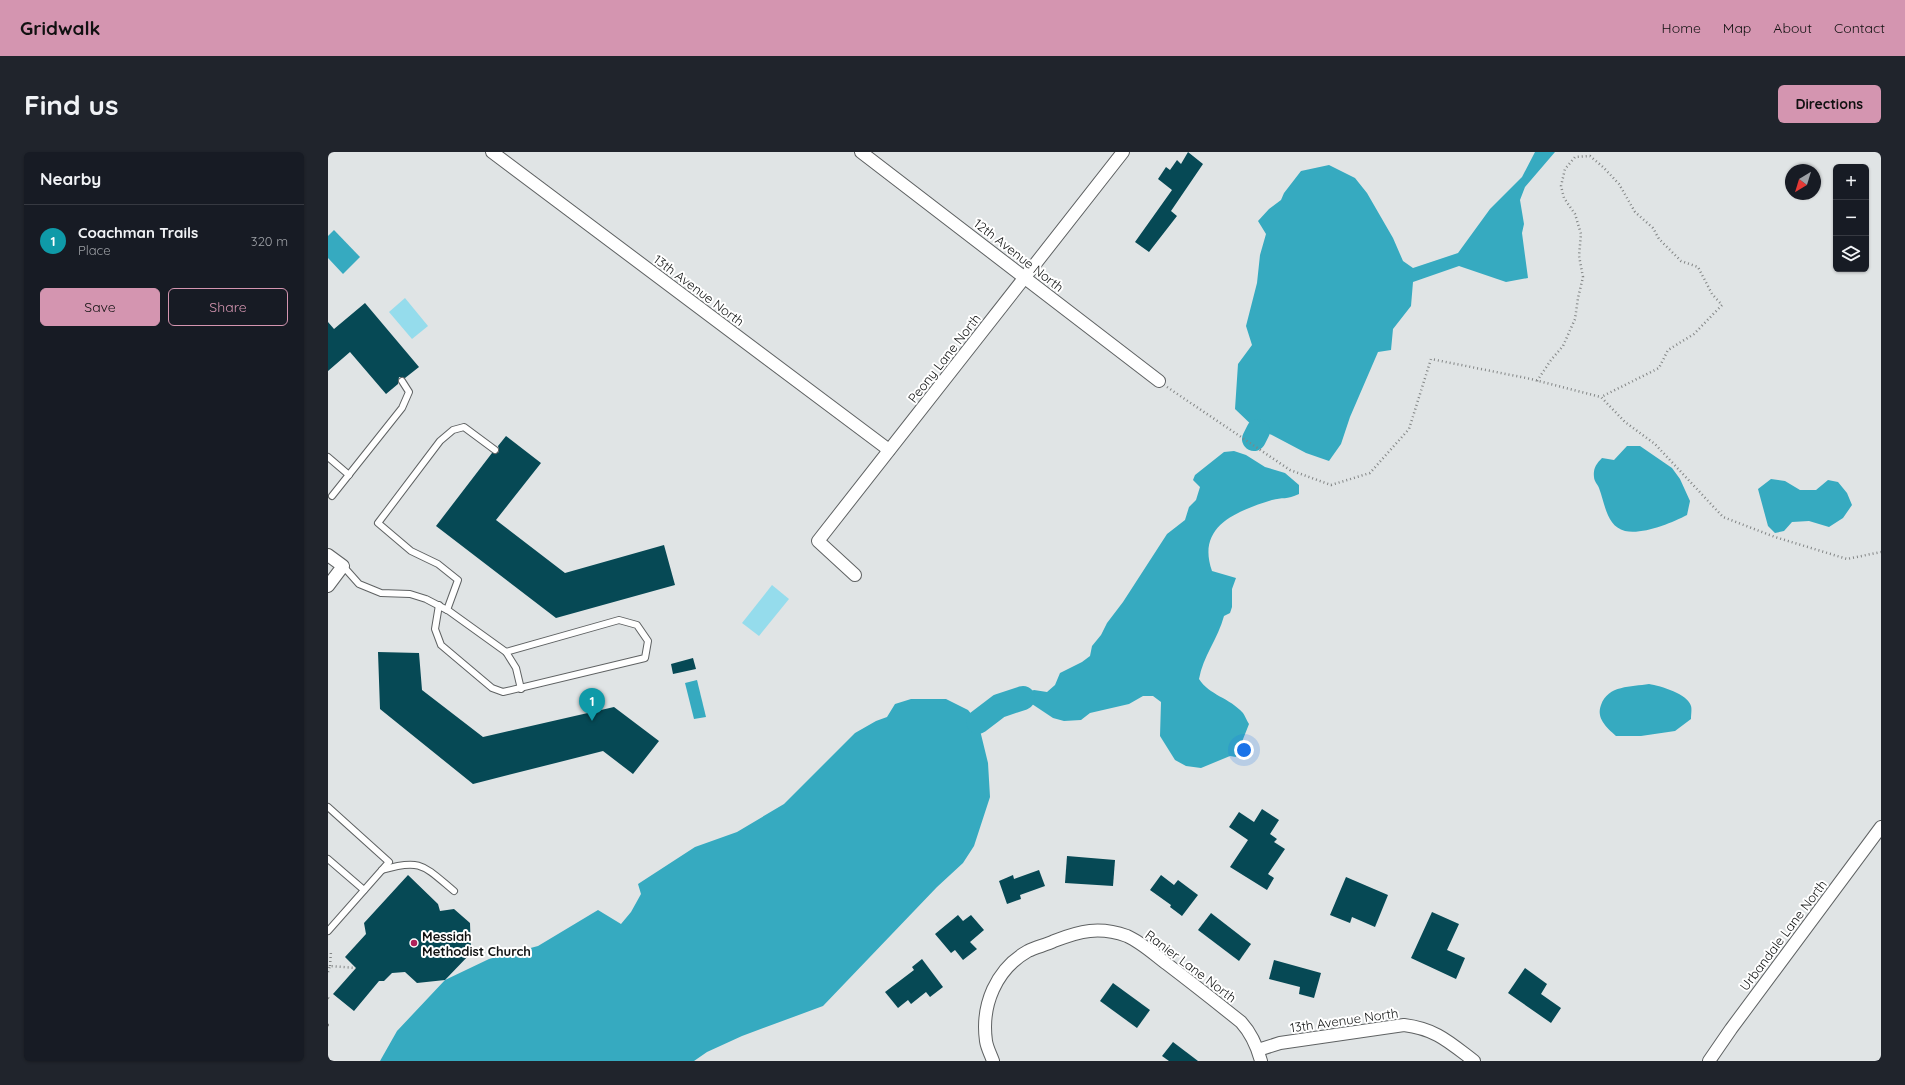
<!DOCTYPE html>
<meta charset="utf-8">
<style>
:root{--surface:#171b24;--page:#20242c;--text:#f1f3f6;--muted:#9ea1a6;--line:#363941;--accent:#d495b0}
body{margin:0;font-family:Quicksand,sans-serif;background:var(--page);color:var(--text)}
.controls{position:absolute;right:12px;top:12px;display:grid;overflow:hidden;border-radius:6px;box-shadow:0 1px 3px #0004}
.controls button{width:36px;height:36px;display:grid;place-items:center;padding:0;border:0;border-bottom:1px solid var(--line);background:var(--surface);color:var(--text);font:20px sans-serif}
.compass{position:absolute;left:1457px;top:12px;width:36px;height:36px;border-radius:50%;background:var(--surface);box-shadow:0 1px 3px #0004;rotate:218deg}
.you{position:absolute;left:916px;top:598px;width:14px;height:14px;margin:-10px;border:3px solid #fff;border-radius:50%;background:#1a73e8;box-shadow:0 0 0 6px #1a73e833}
.badge{display:grid;place-items:center;width:26px;height:26px;border-radius:50%;background:var(--accent);color:#fff;font-size:13px;font-weight:700}
.pin{position:absolute;translate:-50% -33px;filter:drop-shadow(0 1px 2px #0008)}
.pin::after{content:'';position:absolute;top:21px;width:14px;height:12px;background:inherit;clip-path:polygon(0 0,100% 0,50% 100%)}
.list{margin:0;padding:0;list-style:none}
h2{display:flex;justify-content:space-between;align-items:center;height:52px;margin:0;padding:0 16px;font-size:17px}
h2 small{font-size:13px;font-weight:400;color:var(--muted)}
.list li{display:grid;grid-template-columns:26px 1fr auto;gap:12px;align-items:center;box-sizing:border-box;height:72px;padding:0 16px;border-top:1px solid var(--line)}
.list b{display:block;font-size:15px;white-space:nowrap}
.list p{margin:0;font-size:13px;white-space:nowrap;color:var(--muted)}
.list em{font-size:13px;font-style:normal;color:var(--muted)}
.actions{display:flex;gap:8px;padding:12px 16px}
.actions a{flex:1;padding:9px 0;border:1px solid var(--accent);border-radius:6px;text-align:center;font-size:14px;color:var(--accent)}
.actions .main{background:var(--accent);color:#111}
.icon{flex:none;width:22px;height:22px;fill:none;stroke:currentColor;stroke-width:2;stroke-linecap:round;stroke-linejoin:round}
.map{position:relative;flex:none;width:1553px;height:909px;overflow:hidden;border-radius:6px}
header{display:flex;align-items:center;gap:24px;box-sizing:border-box;height:56px;padding:0 20px;background:var(--accent);color:#111}
header strong{font-size:19px}
nav{display:flex;gap:22px;margin-inline-start:auto;font-size:14px}
.intro{display:flex;align-items:center;justify-content:space-between;box-sizing:border-box;height:96px;padding:0 24px}
h1{margin:0;font-size:28px}
.button{padding:10px 18px;border-radius:6px;background:var(--accent);color:#111;font-size:14px;font-weight:700}
main{display:flex;gap:24px;padding:0 24px}
aside{flex:1;background:var(--surface);border-radius:6px;box-shadow:0 1px 3px #0004}
.map>svg:first-child{display:block}
.green{fill:#95dcec}
.water{fill:#36aac0}
.lines{fill:none;stroke-linecap:round;stroke-linejoin:round}
.river{stroke:#36aac0;stroke-width:24}
.building{fill:#064955}
.service-casing{stroke:#5f6263;stroke-width:8}
.minor-casing{stroke:#5f6263;stroke-width:14}
.path{stroke:#828585;stroke-width:2.5;stroke-dasharray:1 3;stroke-linecap:butt}
.service{stroke:#fff;stroke-width:6}
.minor{stroke:#fff;stroke-width:12}
.poi-dot{fill:#b0225a;stroke:#fff;stroke-width:1.5}
.labels{text-anchor:middle;stroke-width:4;stroke-linejoin:round;paint-order:stroke}
.street-label{font-size:13px;fill:#0f1111;stroke:#fff}
.poi-label{font-size:13px;font-weight:bold;fill:#0f1111;stroke:#fff;text-anchor:start}
</style>
<header>
<strong>Gridwalk</strong>
<nav><a>Home</a><a>Map</a><a>About</a><a>Contact</a></nav>
</header>
<div class="intro"><h1>Find us</h1><a class="button">Directions</a></div>
<main>
<aside>
<h2>Nearby<small></small></h2>
<ul class="list">
<li><span class="badge" style="background:#0f9aa8">1</span><div><b>Coachman Trails</b><p>Place</p></div><em>320 m</em></li>
</ul>
<div class="actions"><a class="main">Save</a><a>Share</a></div>
</aside>
<div class="map">
<svg width="1553" height="909" viewBox="0 0 1553 909">
<rect width="100%" height="100%" fill="#e0e4e5"/>
<g class="green">
<polygon points="77,146 100,174 84,187 61,160"/>
<polygon points="444,433 461,447 431,484 414,471"/>
</g>
<g class="water">
<polygon points="1207,0 1227,0 1197,35 1192,48 1196,72 1194,81 1200,126 1178,130 1131,114 1085,130 1083,154 1065,177 1063,198 1050,200 1022,265 1013,292 1001,309 978,301 938,280 930,279 907,257 910,212 924,193 918,174 929,131 932,103 938,82 930,69 941,57 953,48 956,41 973,19 1001,13 1027,26 1039,41 1065,86 1075,109 1085,116 1130,101 1162,57 1194,25"/>
<polygon points="6,78 32,105 15,122 0,106 0,84"/>
<path d="M1299 294H1312L1344 316 1352 327 1362 349 1359 363C1344 371 1314 383 1297 379 1278 374 1277 351 1271 336 1270 333 1266 329 1266 325 1265 317 1268 312 1274 306L1286 308Z"/>
<path d="M906 299 918 303 937 315 957 321 971 333V342C959 348 954 345 944 348 909 359 868 374 884 419L908 426 904 437V455L902 461 896 464C890 487 875 504 871 527 881 543 902 546 915 561 917 564 919 569 921 572L908 605 902 604 873 616 858 614 847 608 832 584 833 550 825 544H815L801 552 762 561 753 568 736 569 725 566 695 546 697 541 706 538 719 540 727 533 732 521 754 510 762 504 764 494 773 483 779 471 795 450 839 382 857 368 861 355 868 348 872 335 865 328 867 323 896 300Z"/>
<polygon points="1443,327 1457,329 1472,338 1488,338 1500,328 1510,330 1519,341 1524,353 1515,366 1501,375 1481,369 1464,370 1456,379 1447,381 1440,374 1430,337"/>
<polygon points="369,528 378,565 366,567 357,531"/>
<path d="M1321 532C1333 534 1360 542 1363 554 1364 557 1363 563 1363 567L1347 579 1313 584H1288C1278 575 1268 566 1273 553 1280 533 1303 535 1321 532Z"/>
<polygon points="583,547 618,547 640,558 650,570 660,611 662,645 646,694 635,711 609,735 495,854 414,884 379,900 366,909 52,909 69,879 117,828 161,807 210,794 270,758 293,772 303,760 313,742 310,732 367,695 409,680 456,652 527,581 548,569 559,565 567,552"/>
</g>
<g class="lines">
<g class="river">
<polyline points="926,287 930,279"/>
<polyline points="650,570 671,554 695,546"/>
</g>
</g>
<g class="building">
<polygon points="860,0 875,12 843,59 849,64 821,100 807,90 844,38 830,27 838,15 842,18 849,8 853,12"/>
<polygon points="37,151 91,215 77,226 71,225 70,232 58,242 22,200 0,219 0,170 6,177"/>
<polygon points="178,284 213,311 168,368 237,421 336,393 347,433 228,466 108,374 164,301 170,301 171,298 170,294"/>
<polygon points="50,500 91,501 94,538 155,585 286,555 331,589 305,622 275,599 145,632 52,557"/>
<polygon points="365,506 368,517 345,522 343,512"/>
<polygon points="934,657 951,668 942,682 949,687 946,690 957,697 940,722 946,726 939,738 902,715 920,688 901,675 911,660 926,670"/>
<polygon points="739,704 787,708 785,734 737,731"/>
<polygon points="711,718 717,734 692,743 693,747 679,752 671,729 685,723 686,727"/>
<polygon points="80,723 110,752 112,759 126,757 142,771 143,801 117,828 89,831 77,820 64,821 56,829 51,829 26,859 5,842 28,816 17,805 38,782 36,771"/>
<polygon points="833,723 846,733 850,728 870,743 854,764 842,755 843,753 822,738"/>
<polygon points="1018,725 1060,743 1047,775 1024,765 1022,771 1002,763"/>
<polygon points="1104,760 1131,772 1119,798 1137,806 1128,827 1083,806"/>
<polygon points="883,761 923,792 911,809 870,778"/>
<polygon points="630,763 635,769 643,763 656,778 642,790 649,797 635,808 627,798 623,801 607,782"/>
<polygon points="594,807 615,835 602,845 598,840 583,852 580,848 570,856 557,840 586,818 584,815"/>
<polygon points="946,808 993,821 986,846 971,842 972,835 941,827"/>
<polygon points="1197,816 1219,832 1213,842 1233,856 1223,871 1180,841"/>
<polygon points="785,831 822,858 809,876 772,849"/>
<polygon points="845,890 870,909 841,909 834,904"/>
</g>
<g class="lines">
<g class="service-casing">
<g id="service">
<polyline points="0,305 21,323"/>
<polyline points="4,344 74,256 81,240 74,229"/>
<polyline points="15,414 31,432 53,441 82,442 98,447 121,459 178,500 188,516 193,537"/>
<polyline points="111,453 107,477 113,493 164,536 175,540 317,506 320,489 309,473 291,468 178,500"/>
<polyline points="119,458 130,428 110,412 83,399 50,371 112,289 125,278 136,275 167,298"/>
<polyline points="0,655 61,710 0,779"/>
<polyline points="0,707 36,738"/>
<path d="M54 718C93 706 96 714 126 739"/>
</g>
</g>
<g class="minor-casing">
<g id="minor">
<polyline points="164,0 561,298"/>
<polyline points="533,0 831,229"/>
<polyline points="0,403 15,414 0,434"/>
<polyline points="527,423 490,389 795,0"/>
<path d="M930 898 952 891 1076 873C1108 877 1121 890 1146 909"/>
<path d="M665 909C663 903 659 896 658 889 653 853 668 817 700 799 708 795 718 793 726 789 752 779 771 774 799 784 813 790 827 803 839 812 864 831 888 850 913 870 923 881 929 894 933 909"/>
<polyline points="1381,909 1403,877 1553,675"/>
</g>
</g>
<g class="path">
<polyline points="1209,229 1223,208 1235,194 1247,167 1250,146 1255,125 1251,104 1253,82 1247,62 1236,46 1233,34 1237,17 1247,5 1262,4 1275,15 1291,32 1307,60 1325,76 1331,87 1353,109 1370,115 1384,142 1394,153 1366,182 1340,198 1331,216 1273,245"/>
<polyline points="839,235 962,318 1003,333 1042,321 1081,277 1103,207 1203,227 1273,245 1297,270 1327,292 1395,365 1447,385 1519,407 1553,400"/>
<polyline points="2,814 3,799"/>
<polyline points="0,820 2,814 28,816"/>
<polyline points="0,846 2,848"/>
<polyline points="0,873 1,873"/>
</g>
<use href="#service" class="service"/>
<use href="#minor" class="minor"/>
</g>
<circle class="poi-dot" cx="86" cy="791" r="4"/>
<g class="labels">
<g class="street-label">
<text transform="translate(691 103) rotate(38)" y="5">12th Avenue North</text>
<text transform="translate(371 138) rotate(37)" y="5">13th Avenue North</text>
<text transform="translate(616 206) rotate(-52)" y="5">Peony Lane North</text>
<text transform="translate(1455 783) rotate(-53)" y="5">Urbandale Lane North</text>
<text transform="translate(863 814) rotate(37)" y="5">Ranier Lane North</text>
<text transform="translate(1016 868) rotate(-8)" y="5">13th Avenue North</text>
</g>
<g class="poi-label">
<text x="94" y="789">Messiah<tspan x="94" dy="15">Methodist Church</tspan></text>
</g>
</g>
</svg>
<div class="controls">
<button>+</button>
<button>−</button>
<button><svg class="icon" aria-label="layers" viewBox="0 0 24 24"><path d="M12 4l9 5-9 5-9-5zM3 14l9 5 9-5"/></svg></button>
</div>
<svg class="compass" viewBox="-18 -18 36 36"><path d="M0-13l5 13h-10z" fill="#e53935"/><path d="M0 13l5-13h-10z" fill="#9ea1a6"/></svg>
<div class="you"></div>
<div class="pin badge" style="left:264px;top:569px;background:#0f9aa8">1</div>
</div>
</main>
